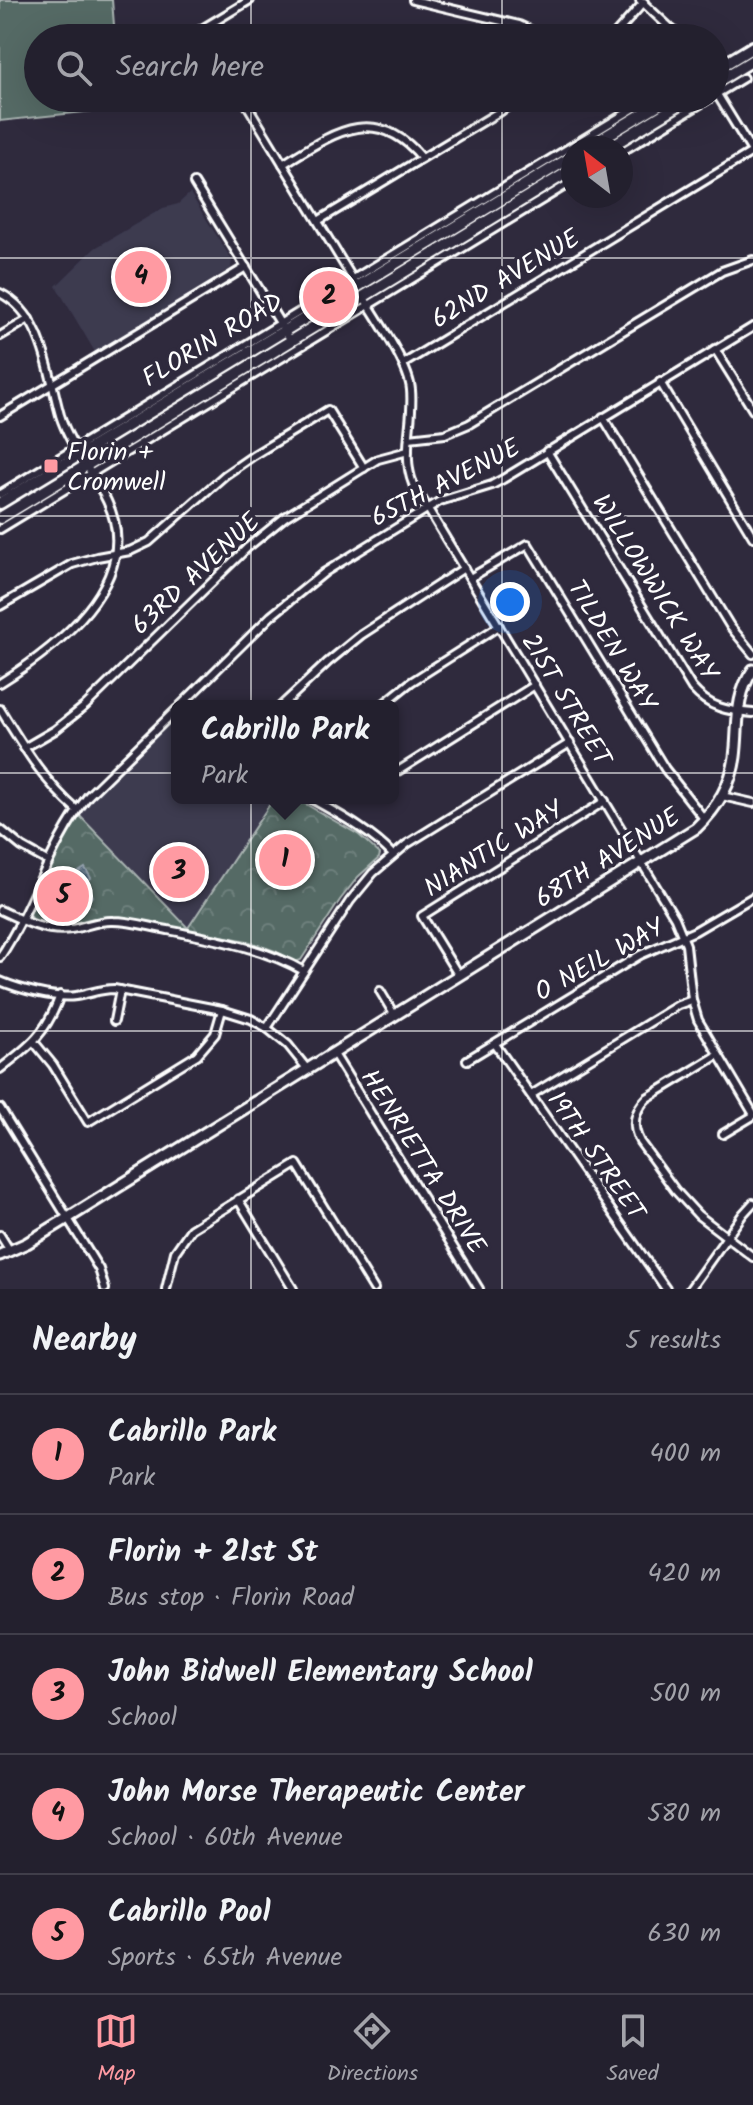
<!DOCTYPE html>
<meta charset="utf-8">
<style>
:root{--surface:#23202e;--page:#2f2d3a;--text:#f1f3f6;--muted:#a3a3aa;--line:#403e4a;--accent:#ff9aa2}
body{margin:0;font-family:Kalam,sans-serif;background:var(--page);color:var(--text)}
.compass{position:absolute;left:561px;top:136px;width:72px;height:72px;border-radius:50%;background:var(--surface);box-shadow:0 8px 32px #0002;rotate:329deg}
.you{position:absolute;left:510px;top:602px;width:28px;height:28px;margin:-20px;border:6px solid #fff;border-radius:50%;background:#1a73e8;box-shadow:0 0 0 12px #1a73e833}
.badge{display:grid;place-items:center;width:52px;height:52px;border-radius:50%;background:var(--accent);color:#111;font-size:26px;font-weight:700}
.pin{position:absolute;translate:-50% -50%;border:4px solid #fff;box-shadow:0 2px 8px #0006}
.popup{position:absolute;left:171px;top:700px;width:228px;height:104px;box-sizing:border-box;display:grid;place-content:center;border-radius:12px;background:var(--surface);filter:drop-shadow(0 2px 6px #0005);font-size:26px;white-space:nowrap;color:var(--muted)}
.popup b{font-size:30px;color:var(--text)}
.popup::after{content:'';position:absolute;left:50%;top:100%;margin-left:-16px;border:16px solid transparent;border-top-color:var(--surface)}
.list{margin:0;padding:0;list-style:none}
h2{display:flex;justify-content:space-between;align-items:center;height:104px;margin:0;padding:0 32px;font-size:34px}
h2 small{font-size:26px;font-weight:400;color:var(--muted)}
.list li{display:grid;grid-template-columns:52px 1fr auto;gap:24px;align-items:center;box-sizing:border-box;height:120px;padding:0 32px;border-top:2px solid var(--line)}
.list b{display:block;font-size:30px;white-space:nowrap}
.list p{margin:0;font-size:26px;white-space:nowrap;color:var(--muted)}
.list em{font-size:26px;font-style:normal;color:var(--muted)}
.icon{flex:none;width:44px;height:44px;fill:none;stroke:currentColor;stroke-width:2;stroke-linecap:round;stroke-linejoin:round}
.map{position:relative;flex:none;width:753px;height:1289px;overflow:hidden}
.search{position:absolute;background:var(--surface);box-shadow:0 8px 32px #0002;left:24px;right:24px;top:24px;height:88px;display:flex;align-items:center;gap:20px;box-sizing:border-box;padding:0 28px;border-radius:44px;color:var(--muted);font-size:30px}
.sheet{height:704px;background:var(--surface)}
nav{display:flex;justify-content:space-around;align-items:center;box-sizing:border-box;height:112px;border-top:2px solid var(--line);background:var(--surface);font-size:22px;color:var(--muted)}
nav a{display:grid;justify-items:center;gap:4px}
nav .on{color:var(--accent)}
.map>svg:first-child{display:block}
.built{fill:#3c3a50}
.grass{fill:#546a65;stroke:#aab4b2;stroke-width:2}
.park{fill:url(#park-crowns);stroke:#aab4b2;stroke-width:2}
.water{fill:url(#water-waves);stroke:#94a1ad;stroke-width:2}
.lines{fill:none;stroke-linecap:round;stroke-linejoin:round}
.street-casing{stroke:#fff;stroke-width:12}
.secondary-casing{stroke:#fff;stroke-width:15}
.primary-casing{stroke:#fff;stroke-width:16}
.street{stroke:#2f2a3d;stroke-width:6}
.secondary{stroke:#2f2a3d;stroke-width:9}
.primary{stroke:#2f2a3d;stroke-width:10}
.grid{fill:none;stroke:#fff;stroke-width:2;stroke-opacity:0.55}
.poi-dot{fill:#ff9aa2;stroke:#2f2a3d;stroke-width:3}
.labels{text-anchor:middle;stroke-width:7;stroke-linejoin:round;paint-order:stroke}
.street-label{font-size:26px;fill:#fff;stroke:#2f2a3d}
.poi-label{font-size:26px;fill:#fff;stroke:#2f2a3d;text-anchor:start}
</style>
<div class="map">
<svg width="753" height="1289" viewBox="0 0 753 1289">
<defs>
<pattern id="park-crowns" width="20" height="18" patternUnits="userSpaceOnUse" patternTransform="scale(2)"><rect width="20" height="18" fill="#546a65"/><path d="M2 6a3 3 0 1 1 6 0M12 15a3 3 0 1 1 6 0" fill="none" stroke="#6e807c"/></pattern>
<pattern id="water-waves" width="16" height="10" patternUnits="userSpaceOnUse" patternTransform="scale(2)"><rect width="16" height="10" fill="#4c6277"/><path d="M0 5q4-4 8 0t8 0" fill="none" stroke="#677a8b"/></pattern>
</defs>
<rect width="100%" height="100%" fill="#2f2a3d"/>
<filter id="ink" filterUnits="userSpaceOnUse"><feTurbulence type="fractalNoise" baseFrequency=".0125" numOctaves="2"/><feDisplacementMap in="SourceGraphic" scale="16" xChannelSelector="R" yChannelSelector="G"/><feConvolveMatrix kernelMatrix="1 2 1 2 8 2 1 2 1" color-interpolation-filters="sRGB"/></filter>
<g filter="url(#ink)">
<g class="built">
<polygon points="190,193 232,260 231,268 95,352 56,286 95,248 163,208 178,204"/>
<polygon points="172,724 177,728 177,798 274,798 188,929 80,816 96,796 162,730"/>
</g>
<polygon class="grass" points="0,0 112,0 115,38 38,38 38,98 121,98 121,108 0,121"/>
<polygon class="park" points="274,798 295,798 359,835 380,854 379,858 358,877 340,900 301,960 295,962 275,951 247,941 124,917 94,918 57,927 33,921 30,914 61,845 80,816 188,928"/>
<polygon class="water" points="85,868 91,878 85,882 93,896 81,904 66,880"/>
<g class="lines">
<g class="street-casing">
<g id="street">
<polyline points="413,0 519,25 547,38"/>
<polyline points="640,0 681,38"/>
<polyline points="195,38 192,35 250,0"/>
<polyline points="612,38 644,2"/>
<polyline points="715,91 753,153"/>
<polyline points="715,95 743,78"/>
<polyline points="243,98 357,286"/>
<polyline points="489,98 501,111"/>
<polyline points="621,152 710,98"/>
<path d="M283 164C332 134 375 102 422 158"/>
<polyline points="194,183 291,341"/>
<polyline points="318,221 522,98"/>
<path d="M0 293C44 315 48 373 60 415 70 447 93 471 107 501 145 580 59 646 0 683"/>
<path d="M363 296C377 319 409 365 411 390 414 421 401 454 413 484L675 918 686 945 692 1000 698 1020 753 1113"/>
<polyline points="0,336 29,319"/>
<polyline points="715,349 753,410"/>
<polyline points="403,364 752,152"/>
<polyline points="660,382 753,537"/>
<polyline points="0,416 246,267"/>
<polyline points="603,417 730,626 753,654"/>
<polyline points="409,438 445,434 469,424 722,271 753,260"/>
<path d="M547 451 692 688C709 708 728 711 753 713"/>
<polyline points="0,494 651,98"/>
<polyline points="0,529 573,181"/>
<polyline points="470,578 528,544 665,769 705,820"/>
<polyline points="0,606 72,564 97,557 130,551 149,542 225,475 254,455 328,410 364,468"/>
<polyline points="180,706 271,616 325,572 440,501 492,485 503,479 753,327"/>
<polyline points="281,706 328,662 361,635 464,568"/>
<polyline points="381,706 411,682 499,626"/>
<path d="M0 709C23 746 44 782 77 810"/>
<polyline points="24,748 55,730 85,706 248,547 285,517 378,459 408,451"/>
<polyline points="393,768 398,771 535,685"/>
<polyline points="722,796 753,803"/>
<path d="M310 798C340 815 369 830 393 855"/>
<polyline points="0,829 22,847 47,861"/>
<path d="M0 910C21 920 46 933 71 929 85 927 98 920 113 921 132 921 150 927 168 930 216 940 262 947 304 971"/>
<path d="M0 957C34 906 49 845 88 796L177 709"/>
<polyline points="459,976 422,916 605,801"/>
<path d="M0 981C19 989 55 999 76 996 89 994 100 989 114 989L222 1010 251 1019 267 1028 288 1045 308 1070"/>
<polyline points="380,991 395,1016"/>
<polyline points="114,1021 120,990"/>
<polyline points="267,1028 350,901 373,873 407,844 570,743"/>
<polyline points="34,1042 53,1065 88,1122 197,1055 215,1034 222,1010"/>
<polyline points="495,1044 666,1289"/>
<polyline points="334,1054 479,1289"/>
<path d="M718 1055 647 1098C634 1111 631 1126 640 1142L675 1190 698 1215 753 1257"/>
<polyline points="467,1060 640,955 695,931 753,897"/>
<path d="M0 1069C30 1046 47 1033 60 995"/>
<polyline points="531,1095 678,1005 692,1000"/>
<polyline points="0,1108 99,1269 105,1289"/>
<polyline points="723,1134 753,1116"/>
<polyline points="238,1199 293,1289"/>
<polyline points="0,1235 10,1251"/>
<polyline points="166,1289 175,1252 191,1229 297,1164 374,1289"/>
<polyline points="690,1289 743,1214 753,1203"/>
</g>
</g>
<g class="secondary-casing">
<path id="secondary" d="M0 1255 27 1243 68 1218 696 828C717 808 731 786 735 757 739 726 734 697 753 670"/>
</g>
<g class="primary-casing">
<g id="primary">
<polyline points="715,70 753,47"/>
<polyline points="715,83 753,60"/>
<polyline points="586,148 669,98"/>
<polyline points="608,148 690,98"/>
<polyline points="0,503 573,156"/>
<polyline points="0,518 573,169"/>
</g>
</g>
<use href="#street" class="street"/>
<use href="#secondary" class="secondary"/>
<use href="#primary" class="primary"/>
</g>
</g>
<path class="grid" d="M251 0V38M502 0V38M251 98V1289M502 98V1289M0 258H753M0 516H753M0 773H753M0 1031H753"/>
<rect class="poi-dot" x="43" y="458" width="16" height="16" rx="4"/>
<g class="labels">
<g class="street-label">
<text transform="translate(505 278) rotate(-31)" y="9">62ND AVENUE</text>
<text transform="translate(212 339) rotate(-31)" y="9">FLORIN ROAD</text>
<text transform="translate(445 482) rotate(-27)" y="9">65TH AVENUE</text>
<text transform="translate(195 573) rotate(-43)" y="9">63RD AVENUE</text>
<text transform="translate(656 587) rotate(58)" y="9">WILLOWWICK WAY</text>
<text transform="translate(613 645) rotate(59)" y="9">TILDEN WAY</text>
<text transform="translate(567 699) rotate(59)" y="9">21ST STREET</text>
<text transform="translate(493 848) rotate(-32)" y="9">NIANTIC WAY</text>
<text transform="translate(607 857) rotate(-32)" y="9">68TH AVENUE</text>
<text transform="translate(599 959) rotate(-29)" y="9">O NEIL WAY</text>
<text transform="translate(597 1155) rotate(55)" y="9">19TH STREET</text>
<text transform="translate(424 1161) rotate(58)" y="9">HENRIETTA DRIVE</text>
</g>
<g class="poi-label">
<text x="67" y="460">Florin +<tspan x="67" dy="30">Cromwell</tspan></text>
</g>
</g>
</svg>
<svg class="compass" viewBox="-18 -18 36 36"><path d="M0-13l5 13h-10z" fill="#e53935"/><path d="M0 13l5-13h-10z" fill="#a3a3aa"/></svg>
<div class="you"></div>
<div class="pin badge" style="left:285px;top:860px">1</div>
<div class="popup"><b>Cabrillo Park</b>Park</div>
<div class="pin badge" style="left:329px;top:297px">2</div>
<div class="pin badge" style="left:179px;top:872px">3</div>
<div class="pin badge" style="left:141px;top:277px">4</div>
<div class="pin badge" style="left:63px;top:896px">5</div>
<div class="search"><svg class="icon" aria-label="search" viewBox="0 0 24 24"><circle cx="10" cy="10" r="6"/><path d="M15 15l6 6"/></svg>Search here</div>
</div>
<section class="sheet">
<h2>Nearby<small>5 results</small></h2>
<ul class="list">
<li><span class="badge">1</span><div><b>Cabrillo Park</b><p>Park</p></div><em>400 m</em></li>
<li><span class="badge">2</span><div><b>Florin + 21st St</b><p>Bus stop · Florin Road</p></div><em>420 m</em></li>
<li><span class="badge">3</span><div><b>John Bidwell Elementary School</b><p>School</p></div><em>500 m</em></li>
<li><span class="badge">4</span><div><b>John Morse Therapeutic Center</b><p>School · 60th Avenue</p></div><em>580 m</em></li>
<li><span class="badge">5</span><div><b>Cabrillo Pool</b><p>Sports · 65th Avenue</p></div><em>630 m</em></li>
</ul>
</section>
<nav>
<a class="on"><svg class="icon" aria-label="map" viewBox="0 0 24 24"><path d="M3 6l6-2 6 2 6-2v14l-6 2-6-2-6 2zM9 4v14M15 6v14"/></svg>Map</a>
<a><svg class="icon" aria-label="directions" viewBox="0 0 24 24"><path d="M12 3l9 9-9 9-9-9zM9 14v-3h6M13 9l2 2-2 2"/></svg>Directions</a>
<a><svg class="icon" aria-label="saved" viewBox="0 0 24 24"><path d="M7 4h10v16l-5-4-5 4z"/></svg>Saved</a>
</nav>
